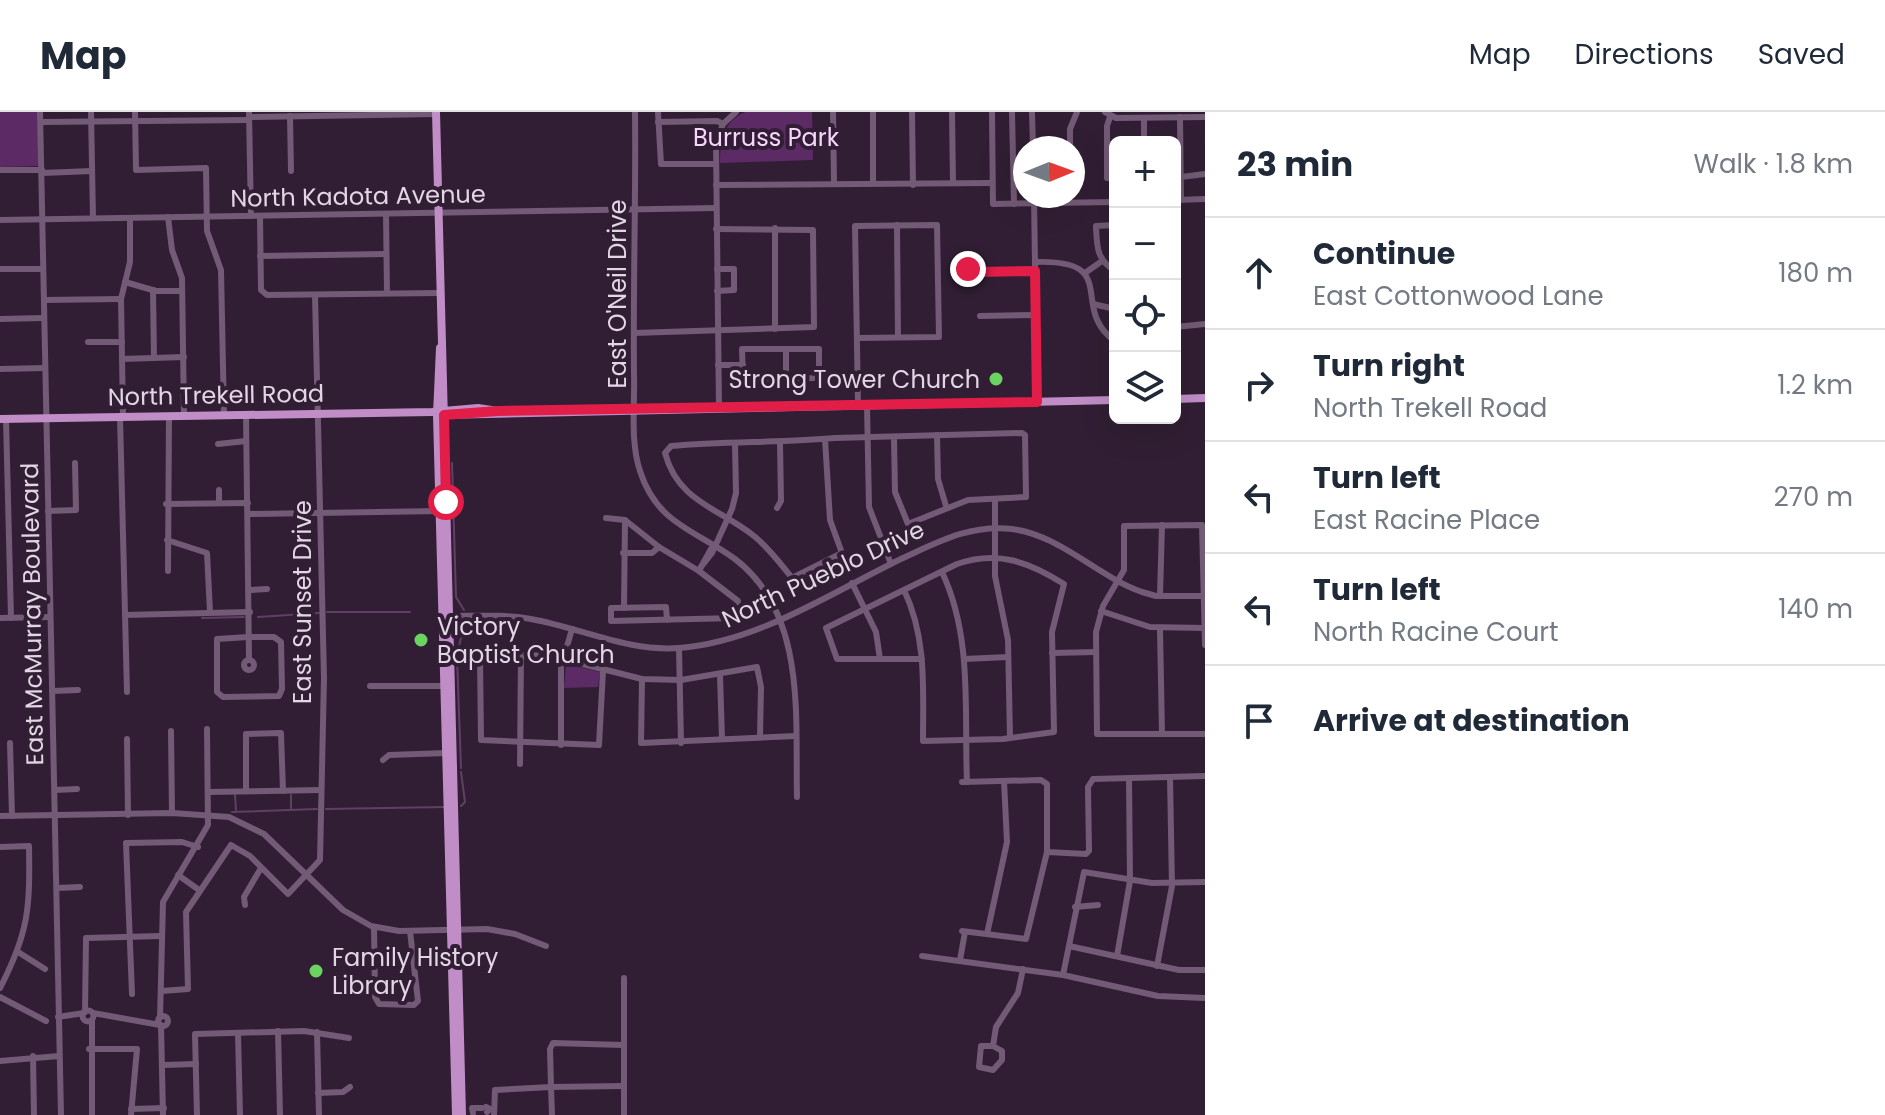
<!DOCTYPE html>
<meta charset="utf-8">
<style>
:root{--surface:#fff;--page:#f2f2f3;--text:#1f2937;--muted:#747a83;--line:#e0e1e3}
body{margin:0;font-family:Poppins,sans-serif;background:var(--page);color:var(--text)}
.controls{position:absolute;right:24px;top:24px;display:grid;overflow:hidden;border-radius:12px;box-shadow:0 8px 32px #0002}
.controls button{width:72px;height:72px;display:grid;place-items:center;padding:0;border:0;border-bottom:2px solid var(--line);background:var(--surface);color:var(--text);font:40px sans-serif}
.compass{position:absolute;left:1013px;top:24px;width:72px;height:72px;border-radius:50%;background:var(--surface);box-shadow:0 8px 32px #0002;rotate:89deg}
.stop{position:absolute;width:24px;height:24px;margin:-18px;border:6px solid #e11d48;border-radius:50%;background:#fff}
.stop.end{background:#e11d48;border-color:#fff;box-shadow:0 2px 8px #0008}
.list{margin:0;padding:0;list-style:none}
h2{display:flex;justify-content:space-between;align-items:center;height:104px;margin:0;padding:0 32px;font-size:34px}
h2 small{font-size:26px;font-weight:400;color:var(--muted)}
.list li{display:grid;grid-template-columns:52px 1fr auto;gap:24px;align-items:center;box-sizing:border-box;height:112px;padding:0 32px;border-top:2px solid var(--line)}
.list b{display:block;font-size:30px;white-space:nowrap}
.list p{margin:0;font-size:26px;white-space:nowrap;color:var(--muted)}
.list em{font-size:26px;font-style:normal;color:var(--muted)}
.icon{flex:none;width:44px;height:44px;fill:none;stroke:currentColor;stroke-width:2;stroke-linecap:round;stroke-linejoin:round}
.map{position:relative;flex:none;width:1205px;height:1003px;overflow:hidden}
header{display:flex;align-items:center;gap:48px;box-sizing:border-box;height:112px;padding:0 40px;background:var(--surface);border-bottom:2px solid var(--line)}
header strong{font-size:38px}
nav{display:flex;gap:44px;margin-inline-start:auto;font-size:28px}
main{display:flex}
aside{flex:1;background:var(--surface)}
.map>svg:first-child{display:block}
.green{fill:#5c2a64}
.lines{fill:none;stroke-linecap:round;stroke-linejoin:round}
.stream{stroke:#5f4064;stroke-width:2}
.minor{stroke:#735a76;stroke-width:6}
.major{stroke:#c08dc7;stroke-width:8}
.route{stroke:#e11d48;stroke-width:10}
.poi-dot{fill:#6bd362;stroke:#311e34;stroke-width:3}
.labels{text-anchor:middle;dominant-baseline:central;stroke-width:8;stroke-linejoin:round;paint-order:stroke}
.park-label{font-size:24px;fill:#f6d6fa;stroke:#311e34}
.street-label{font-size:24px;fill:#e2d5e4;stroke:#311e34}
.poi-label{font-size:24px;fill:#e2d5e4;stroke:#311e34;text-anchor:start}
</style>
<header>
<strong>Map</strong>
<nav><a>Map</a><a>Directions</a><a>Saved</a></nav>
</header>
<main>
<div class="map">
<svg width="1205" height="1003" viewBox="0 0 1205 1003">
<rect width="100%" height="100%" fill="#311e34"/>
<g class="green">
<path d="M0 0H38V54L0 55Z"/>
<path d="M745 0H812L813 48 720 51C720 28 723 10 745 0Z"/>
<path d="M566 552 600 560 598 575 564 576Z"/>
</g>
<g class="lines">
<g class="stream">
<path d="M452 351 456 485 464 498"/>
<path d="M327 500H410"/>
<path d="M258 505 319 501"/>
<path d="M202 506 244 505"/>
<path d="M461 656 457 545 464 510"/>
<path d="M235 683 236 698"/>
<path d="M291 683V697"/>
<path d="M461 694 465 690 461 660"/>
<path d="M326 697 445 695"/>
<path d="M232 700 317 697"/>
</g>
<g class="minor">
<path d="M40 0 61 1003"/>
<path d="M91 0 93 106"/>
<path d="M135 0 136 58 206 56 207 119 221 158 224 303"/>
<path d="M249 0 251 104"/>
<path d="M635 0C636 88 633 174 634 262 635 293 630 329 640 359 657 412 695 418 735 447 807 502 795 605 797 685"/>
<path d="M658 0 661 52H716"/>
<path d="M833 0 834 70"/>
<path d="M873 0V71"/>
<path d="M912 0 913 73"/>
<path d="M952 0 953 71"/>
<path d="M992 0 993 92 1115 90"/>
<path d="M1012 0 1014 92"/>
<path d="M1032 0 1033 36"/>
<path d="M1105 0 1116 6 1205 5"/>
<path d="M290 4 291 59"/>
<path d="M249 5 436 2"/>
<path d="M1110 5 1107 14V66H1115"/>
<path d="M1180 5 1181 88"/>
<path d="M1144 6V30"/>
<path d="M41 10 249 8"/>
<path d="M658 10 717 9 723 12"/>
<path d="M1070 36V17L1077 0"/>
<path d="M0 58H42"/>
<path d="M42 61 92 59"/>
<path d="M1181 65 1205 62"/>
<path d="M716 73 992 71"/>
<path d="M1034 84 1037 290"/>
<path d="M1175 88 1205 87"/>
<path d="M386 102 387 181"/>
<path d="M260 104 261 178 267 183 439 181"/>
<path d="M168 105 172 138 182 166 184 303"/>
<path d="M0 108 716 96"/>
<path d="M897 113 898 225"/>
<path d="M1115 113 1096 114C1097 134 1096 147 1115 159"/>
<path d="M775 116V217"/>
<path d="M260 144 386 142"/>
<path d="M1035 150C1123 147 1068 196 1115 229"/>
<path d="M0 157H43"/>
<path d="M976 160 972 156 967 160 971 165 976 160 1035 159"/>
<path d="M1085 161 1102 149"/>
<path d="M125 170 156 179H182"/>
<path d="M153 178 154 246"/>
<path d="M717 179 734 178V157H717"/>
<path d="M44 188 121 187"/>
<path d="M1093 192 1115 197"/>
<path d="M980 204 1036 203"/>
<path d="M0 207 44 206"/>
<path d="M1175 215 1205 212"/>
<path d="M634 221 814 215 813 118 716 117"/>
<path d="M857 226 939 225 937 113 855 114 858 293"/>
<path d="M88 230H122"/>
<path d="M742 237H819V266L743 267Z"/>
<path d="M786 237V266"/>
<path d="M122 247 184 245"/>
<path d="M718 253H743"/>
<path d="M0 257 45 256"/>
<path d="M867 293 869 395 891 452"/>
<path d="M719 296 716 31 723 12 736 0"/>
<path d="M246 303 249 548"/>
<path d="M123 304 121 187 130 150V106"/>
<path d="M120 305 127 580"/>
<path d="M6 307 11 506"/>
<path d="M937 323 938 367 946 394"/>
<path d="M825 327 830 408 842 441 792 466C780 451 769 436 754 424 719 396 678 390 665 341L671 334C725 329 780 331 835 326L1022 321 1025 323 1026 385 968 388 908 412 895 380 894 326"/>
<path d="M218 332 246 329"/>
<path d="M219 378V391"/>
<path d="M995 387V464L1008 528 1010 626"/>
<path d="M166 392 248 391"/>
<path d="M777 396 781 389 780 331"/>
<path d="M48 399 76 398 75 351"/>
<path d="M248 402 440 399"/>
<path d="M606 406 625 408"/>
<path d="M167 428 207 441 210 500"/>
<path d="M711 437 701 455 712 441 732 397 736 381 735 332"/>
<path d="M623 441H652L659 435"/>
<path d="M168 459 169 304"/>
<path d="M942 460C973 526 964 599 967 670"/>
<path d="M852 471 876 520 880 547"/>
<path d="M250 478 267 477"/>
<path d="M904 478C927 526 923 577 923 629L1003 627 1054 620 1052 520 1064 472C1029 450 998 438 957 452L826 516 837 547H922"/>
<path d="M1160 484 1162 413"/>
<path d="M624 496 625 408 659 435 699 459"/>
<path d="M1101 499 1150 515 1204 516"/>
<path d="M125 503 250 500"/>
<path d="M447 504C475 504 503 502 531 507 581 516 628 540 679 536 759 530 832 480 903 446 938 430 971 412 1012 417 1060 423 1097 464 1142 480L1156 484H1205"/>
<path d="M0 506 50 505"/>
<path d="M667 508 666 495 611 496V509L735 506 738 489 699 459 701 455"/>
<path d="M1160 517 1162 622"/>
<path d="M248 525H274L281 530 282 577 279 584 223 585 217 580V527Z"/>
<path d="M1205 533 1202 413 1124 414V458L1103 494 1096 520 1097 622H1205"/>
<path d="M679 536 681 631"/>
<path d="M1052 541 1096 540"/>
<path d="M964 547 1008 545"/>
<circle cx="249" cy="553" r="5"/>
<path d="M603 559 599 633 481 628 480 545 547 543 642 567 681 568 757 555 761 575 760 625"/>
<path d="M720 563 722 627"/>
<path d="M642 567 641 631 796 624"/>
<path d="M370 574H445"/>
<path d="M52 579 78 578"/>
<path d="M171 619 172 701"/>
<path d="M127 627 128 703"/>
<path d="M10 631 12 704"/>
<path d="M561 633V555L572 517"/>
<path d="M383 648 389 643 447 641"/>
<path d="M520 652 521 542"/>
<path d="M55 678 77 677"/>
<path d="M246 679V622L281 621 283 679"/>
<path d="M208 680 321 678"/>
<path d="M0 704 172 701 229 705 264 722 343 798 371 814 399 819 487 817 515 822 546 834"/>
<path d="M0 735 29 734C30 796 29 820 0 876"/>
<path d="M1047 740 1086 742 1089 739 1088 675 1093 667 1205 664"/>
<path d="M178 763 199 778"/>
<path d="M57 776 80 775"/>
<path d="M245 793 244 785 261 756"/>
<path d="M1075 795 1098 793"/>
<path d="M374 815 375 885 379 892 414 893 418 889 410 819"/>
<path d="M962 819 1026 827 1047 740V672L1041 668 962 670"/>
<path d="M987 822 1007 730 1004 669"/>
<path d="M1069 834 1179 858H1205"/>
<path d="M18 840 45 857"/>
<path d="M922 844 1063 863 1158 884 1205 886"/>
<path d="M1117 844 1130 769 1129 666"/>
<path d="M960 848 965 820"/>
<path d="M1157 854 1172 774 1170 665"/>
<path d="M1063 863 1084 760 1152 771 1205 770"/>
<path d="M624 866V1003"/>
<path d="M162 879 188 877 186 800 231 733 250 744 288 782 320 748 324 566 315 183"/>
<path d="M132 882 126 731 182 730 198 735"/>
<path d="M0 885 46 909"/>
<circle cx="88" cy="904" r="5.5"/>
<path d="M85 900 86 826 161 824"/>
<path d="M93 901 160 913"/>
<circle cx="163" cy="909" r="5"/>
<path d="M58 905 84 901"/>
<path d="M160 906 163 790 208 713 207 617"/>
<path d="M92 908V1003"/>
<path d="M161 913 163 1003"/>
<path d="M278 919 280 1003"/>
<path d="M317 920 319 1003"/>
<path d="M238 921 240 1003"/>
<path d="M623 933 553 931 550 937 551 975 623 974"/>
<path d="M993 934H981L979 955 993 958 1002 948V939L993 934 996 915 1018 881 1023 857"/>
<path d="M89 937H137L131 1003"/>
<path d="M33 944 34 1003"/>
<path d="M0 949 59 944"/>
<path d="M164 953 196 952"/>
<path d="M318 981 343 980 350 975"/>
<path d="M486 995 490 997 487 1000"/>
<path d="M131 997 164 996"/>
<path d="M473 1001 472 996H482"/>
<path d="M197 1003 195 922 304 919 349 926"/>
<path d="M494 1003 495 978 551 975 552 1003"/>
</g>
<g class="major">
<path d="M436 0 462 1003"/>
<path d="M440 236 437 303 456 1003"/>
<path d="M1175 287 1205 286"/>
<path d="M441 303 1115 288"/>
<path d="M0 307 432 300 478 296 498 299"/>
</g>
</g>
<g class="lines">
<path class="route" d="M446 390 444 303 498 299 1037 290 1035 159 976 160 973 156 968 157"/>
</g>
<g class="poi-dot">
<circle cx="996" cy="267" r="8"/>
<circle cx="421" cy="528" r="8"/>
<circle cx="316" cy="859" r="8"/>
</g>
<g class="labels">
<g class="park-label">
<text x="766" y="25">Burruss Park</text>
</g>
<g class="street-label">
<text transform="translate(358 84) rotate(-1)">North Kadota Avenue</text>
<text transform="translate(617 182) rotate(-90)">East O'Neil Drive</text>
<text transform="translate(216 283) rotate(-1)">North Trekell Road</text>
<text transform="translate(823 462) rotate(-25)">North Pueblo Drive</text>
<text transform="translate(302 490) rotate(-90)">East Sunset Drive</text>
<text transform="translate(32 502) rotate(-91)">East McMurray Boulevard</text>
</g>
<g class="poi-label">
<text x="980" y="267" text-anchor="end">Strong Tower Church</text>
<text x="437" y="514">Victory<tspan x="437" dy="28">Baptist Church</tspan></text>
<text x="332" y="845">Family History<tspan x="332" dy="28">Library</tspan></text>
</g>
</g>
</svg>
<div class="controls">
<button>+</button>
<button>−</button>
<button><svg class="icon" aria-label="locate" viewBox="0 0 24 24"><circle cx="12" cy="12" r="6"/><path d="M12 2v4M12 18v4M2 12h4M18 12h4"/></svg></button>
<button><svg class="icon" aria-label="layers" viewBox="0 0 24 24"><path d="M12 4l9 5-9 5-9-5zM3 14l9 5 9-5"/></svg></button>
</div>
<svg class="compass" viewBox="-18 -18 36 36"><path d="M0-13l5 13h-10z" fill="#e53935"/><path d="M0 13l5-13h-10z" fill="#747a83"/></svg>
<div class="stop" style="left:446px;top:390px"></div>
<div class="stop end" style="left:968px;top:157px"></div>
</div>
<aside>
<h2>23 min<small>Walk · 1.8 km</small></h2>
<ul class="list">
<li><svg class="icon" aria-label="ahead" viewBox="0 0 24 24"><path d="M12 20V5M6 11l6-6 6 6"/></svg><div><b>Continue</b><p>East Cottonwood Lane</p></div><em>180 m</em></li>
<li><svg class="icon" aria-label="right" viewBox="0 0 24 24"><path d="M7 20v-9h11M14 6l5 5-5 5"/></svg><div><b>Turn right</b><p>North Trekell Road</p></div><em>1.2 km</em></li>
<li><svg class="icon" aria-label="left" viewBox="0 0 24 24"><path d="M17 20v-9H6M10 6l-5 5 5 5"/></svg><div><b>Turn left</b><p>East Racine Place</p></div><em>270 m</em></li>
<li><svg class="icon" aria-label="left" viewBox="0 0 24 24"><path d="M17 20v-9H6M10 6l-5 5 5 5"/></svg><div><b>Turn left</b><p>North Racine Court</p></div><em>140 m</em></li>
<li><svg class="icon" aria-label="arrive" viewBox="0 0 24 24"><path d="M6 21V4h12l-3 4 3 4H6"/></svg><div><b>Arrive at destination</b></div></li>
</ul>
</aside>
</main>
